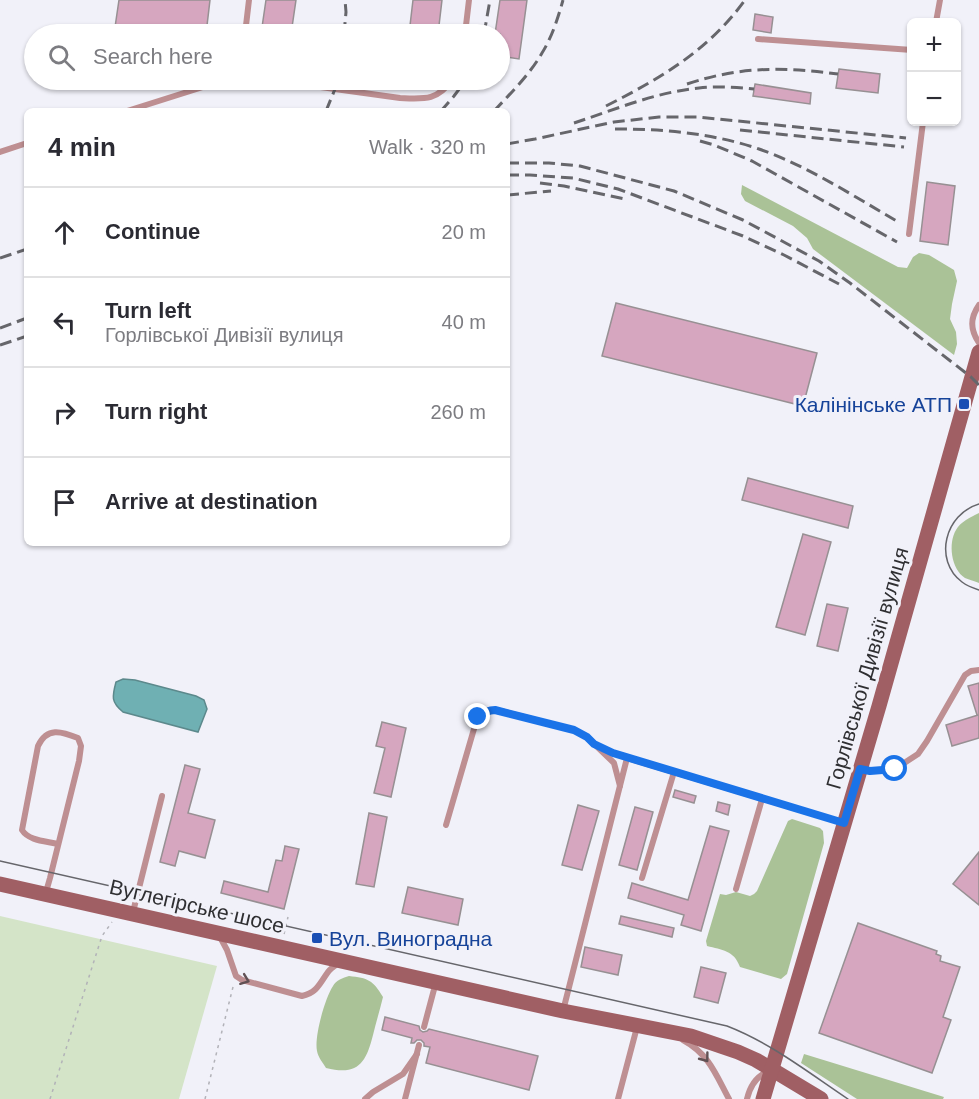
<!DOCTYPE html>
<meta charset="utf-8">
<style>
:root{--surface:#fff;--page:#f7f7f7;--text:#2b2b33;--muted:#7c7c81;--line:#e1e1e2}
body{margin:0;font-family:Arial,sans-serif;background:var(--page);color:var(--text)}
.controls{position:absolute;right:18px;top:18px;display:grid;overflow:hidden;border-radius:9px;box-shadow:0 2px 4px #0004}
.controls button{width:54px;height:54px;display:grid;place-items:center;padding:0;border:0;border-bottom:2px solid var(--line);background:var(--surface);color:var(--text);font:30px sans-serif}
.stop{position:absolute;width:18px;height:18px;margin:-14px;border:4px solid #1a73e8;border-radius:50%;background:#fff}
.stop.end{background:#1a73e8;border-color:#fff;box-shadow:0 2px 6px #0008}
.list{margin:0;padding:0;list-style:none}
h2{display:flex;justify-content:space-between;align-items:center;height:78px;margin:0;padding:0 24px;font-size:26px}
h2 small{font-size:20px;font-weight:400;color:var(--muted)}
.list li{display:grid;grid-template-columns:39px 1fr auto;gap:18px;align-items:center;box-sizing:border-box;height:90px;padding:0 24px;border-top:2px solid var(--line)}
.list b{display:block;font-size:22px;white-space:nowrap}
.list p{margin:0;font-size:20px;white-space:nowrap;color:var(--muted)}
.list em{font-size:20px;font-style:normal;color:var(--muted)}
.icon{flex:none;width:33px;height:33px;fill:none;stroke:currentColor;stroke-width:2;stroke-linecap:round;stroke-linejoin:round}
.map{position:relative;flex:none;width:979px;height:1099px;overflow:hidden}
.search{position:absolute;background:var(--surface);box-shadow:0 2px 4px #0004;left:24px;top:24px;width:486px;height:66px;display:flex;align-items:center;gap:15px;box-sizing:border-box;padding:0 21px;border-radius:33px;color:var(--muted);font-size:22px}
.panel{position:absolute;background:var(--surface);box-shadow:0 2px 4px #0004;left:24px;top:108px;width:486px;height:438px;border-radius:9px}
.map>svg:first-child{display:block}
.green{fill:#d4e4c8}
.forest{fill:#aac297}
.water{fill:#6fb0b3;stroke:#5c898c;stroke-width:1.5}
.building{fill:#d6a6bf;stroke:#979093;stroke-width:1.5}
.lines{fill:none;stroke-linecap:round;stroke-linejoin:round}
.path{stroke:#b2b2b8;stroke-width:1.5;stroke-dasharray:3 4.5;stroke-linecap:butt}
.lane{stroke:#be8f92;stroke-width:6}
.secondary{stroke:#a05f64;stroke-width:15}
.tram{stroke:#66666b;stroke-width:1.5}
.rail{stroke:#66666b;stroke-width:3;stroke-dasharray:12 6;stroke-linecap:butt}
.oneway{stroke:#615154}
.route{stroke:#1a73e8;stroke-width:8}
.transit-dot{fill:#1a4fb4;stroke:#f1f1f9;stroke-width:2}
.labels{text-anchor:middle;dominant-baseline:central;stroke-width:6;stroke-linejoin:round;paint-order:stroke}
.transit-label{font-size:21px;fill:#164399;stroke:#f1f1f9;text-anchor:end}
.street-label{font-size:21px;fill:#2f2f32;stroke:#f1f1f9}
</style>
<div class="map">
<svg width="979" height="1099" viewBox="0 0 979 1099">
<rect width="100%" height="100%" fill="#f1f1f9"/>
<path class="green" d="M0 916 217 966 179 1099H0Z"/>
<g class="forest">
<path d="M742 185 898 267 907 268 913 257 919 253 929 255 954 270 957 281 952 304 950 319 956 332 957 344 954 355 813 249 807 238 793 226 745 201 741 194Z"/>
<path d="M979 513V583C975 581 969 580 965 578 951 569 948 543 956 530 960 522 971 517 979 513Z"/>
<path d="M792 819 820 828 823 831 824 843 787 974 781 979 740 967C734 950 722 950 707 946L706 941 720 894 726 895 736 892 750 896 754 894 757 891 788 821Z"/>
<path d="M349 976C368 978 373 980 383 997 380 1010 376 1022 373 1035 366 1063 358 1076 326 1068 323 1063 318 1057 317 1051 314 1037 325 998 333 986 336 980 343 978 349 976Z"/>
<path d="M804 1054 944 1097 943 1099H857L801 1063Z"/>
</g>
<path class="water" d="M123 679 135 680 196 696 204 700 207 709 198 732 123 712C111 702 112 697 116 682Z"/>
<g class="building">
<path d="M119 0H210L206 34H114Z"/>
<path d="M266 0H296L291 34H261Z"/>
<path d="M413 0H442L438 34H409Z"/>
<path d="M500 0H527L519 59 500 56V34H495Z"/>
<path d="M755 14 773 17 771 33 753 30Z"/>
<path d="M839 69 880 74 878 93 836 88Z"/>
<path d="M755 84 811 93 810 104 753 96Z"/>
<path d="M927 182 955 186 948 245 920 241Z"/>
<path d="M616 303 817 353 803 406 602 356Z"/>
<path d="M748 478 853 506 848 528 742 500Z"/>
<path d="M803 534 831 542 805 635 776 627Z"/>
<path d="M827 604 848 608 838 651 817 646Z"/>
<path d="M979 683V738L952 746 946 725 978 715H977L968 686Z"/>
<path d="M382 722 406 728 391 797 374 793 385 748 376 746Z"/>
<path d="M185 765 200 769 188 813 215 820 205 858 179 851 175 866 160 862Z"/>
<path d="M675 790 696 796 694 803 673 797Z"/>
<path d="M718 802 730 805 728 815 716 811Z"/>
<path d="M578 805 599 811 582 870 562 865Z"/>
<path d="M635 807 653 812 637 870 619 865Z"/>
<path d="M369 813 387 817 374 887 356 884Z"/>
<path d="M710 826 729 831 701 931 681 925 684 915 628 898 632 883 688 900Z"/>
<path d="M285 846 299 849 284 909 221 893 224 881 268 892 276 860 282 861Z"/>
<path d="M979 852V905L953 884Z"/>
<path d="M408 887 463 899 458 925 402 913Z"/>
<path d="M621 916 674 928 672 937 619 924Z"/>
<path d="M858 923 937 951 936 954 941 956 940 961 960 967 943 1017 951 1020 932 1073 819 1033Z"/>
<path d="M585 947 622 955 618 975 581 967Z"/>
<path d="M701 967 726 973 718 1003 694 997Z"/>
<path d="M385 1017 419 1026 420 1030 423 1032 427 1031 429 1029 538 1056 529 1090 426 1063 430 1047 424 1046V1043L421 1040H417L414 1043H411L412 1038 382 1030Z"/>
</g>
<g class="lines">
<g class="path">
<path d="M284 934 288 917"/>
<path d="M50 1099 102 936 112 922"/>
<path d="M205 1099 234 983"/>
</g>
<g class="lane">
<path d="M936 22 940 0"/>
<path d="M245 34 249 0"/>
<path d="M465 34 469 0"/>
<path d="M758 39 912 50"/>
<path d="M270 80 400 98C424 99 437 101 452 80"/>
<path d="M127 111 225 80"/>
<path d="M0 152 27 143"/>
<path d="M909 234 923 122"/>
<path d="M979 305C970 318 970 329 979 343"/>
<path d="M601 748 627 758 844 823"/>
<path d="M862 770 870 771 895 769 918 754 927 741 965 675 971 671 979 670"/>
<path d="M446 825 476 722C482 711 490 709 501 711L574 730 587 737 614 763 620 786"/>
<path d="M642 878 674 772"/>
<path d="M736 889 762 799"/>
<path d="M46 892 50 878 79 761 81 746 78 738C61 731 47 727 38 746L22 830C29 841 46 841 58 844"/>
<path d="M133 912 162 796"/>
<path d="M219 935 227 950 236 976 242 980 302 996C317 993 320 983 328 972 331 968 336 965 340 962"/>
<path d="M563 1011 627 758"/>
<path d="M424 1027 436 982"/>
<path d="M683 1040C709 1054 716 1075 729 1099"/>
<path d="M365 1099 373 1092 403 1074 417 1054"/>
<path d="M405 1099 419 1045"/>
<path d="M618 1099 637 1027"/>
<path d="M747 1099C750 1086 756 1076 769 1071"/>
</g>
<g class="secondary">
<path d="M0 884 563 1011 691 1036 738 1052 756 1060 821 1099"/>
<path d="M763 1099 879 706 979 352"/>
</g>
<g class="tram">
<path d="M979 504C945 514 933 560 962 582 967 586 973 588 979 590"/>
<path d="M0 861 727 1026C771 1043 809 1073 848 1099"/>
</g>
<g class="rail">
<path d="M344 34 346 12 345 0"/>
<path d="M484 34 490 0"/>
<path d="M687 84C742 66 782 67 838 74"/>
<path d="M606 106C661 78 708 51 745 0"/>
<path d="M326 111 335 89 337 80"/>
<path d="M441 111 454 96 466 80"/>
<path d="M494 111C511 93 530 74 542 53 552 37 558 18 563 0"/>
<path d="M574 123C614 110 656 92 699 88 717 86 736 87 754 89"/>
<path d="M615 129C663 129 712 133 759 149 808 166 855 197 900 223"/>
<path d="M740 130 904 147"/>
<path d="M700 141 714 145 752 161 897 242"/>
<path d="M507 144 535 139 614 122 659 117H698L906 138"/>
<path d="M507 163H549L580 166 674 191 743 220 819 261 850 283 971 377 979 385"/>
<path d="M507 175H530L573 178 618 189 743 236 784 255 839 284"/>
<path d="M540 183 564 186 625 199"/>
<path d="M507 195 551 191"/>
<path d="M0 258 27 249"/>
<path d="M0 328 27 318"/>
<path d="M0 345 27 336"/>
</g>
</g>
<defs><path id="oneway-chevron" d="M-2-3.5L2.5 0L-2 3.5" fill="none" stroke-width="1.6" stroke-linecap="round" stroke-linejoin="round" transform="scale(1.5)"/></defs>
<g class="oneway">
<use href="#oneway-chevron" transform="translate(245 980) rotate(21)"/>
<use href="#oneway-chevron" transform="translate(705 1058) rotate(53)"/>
</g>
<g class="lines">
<path class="route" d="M478 717C484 712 488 710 495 710L574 730 587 737 594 744 613 753 844 823 860 769 870 771 895 769"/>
</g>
<g class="transit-dot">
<rect x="958" y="398" width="12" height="12" rx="3"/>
<rect x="311" y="932" width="12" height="12" rx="3"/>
</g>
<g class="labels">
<g class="transit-label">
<text x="952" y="404">Калінінське АТП</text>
<text x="329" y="938" text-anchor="start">Вул. Виноградна</text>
</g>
<g class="street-label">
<text transform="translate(867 668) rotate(-74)">Горлівської Дивізії вулиця</text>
<text transform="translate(197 906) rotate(13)">Вуглегірське шосе</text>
</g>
</g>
</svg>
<div class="controls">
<button>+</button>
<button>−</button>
</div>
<div class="stop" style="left:895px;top:769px"></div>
<div class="stop end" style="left:478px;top:717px"></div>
<div class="search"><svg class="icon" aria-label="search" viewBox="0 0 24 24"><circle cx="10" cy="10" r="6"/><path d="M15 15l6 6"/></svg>Search here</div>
<section class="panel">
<h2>4 min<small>Walk · 320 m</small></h2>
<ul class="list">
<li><svg class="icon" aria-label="ahead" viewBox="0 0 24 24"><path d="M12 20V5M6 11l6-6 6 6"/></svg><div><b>Continue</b></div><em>20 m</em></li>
<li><svg class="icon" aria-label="left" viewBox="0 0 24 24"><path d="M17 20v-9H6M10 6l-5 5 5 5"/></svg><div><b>Turn left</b><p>Горлівської Дивізії вулиця</p></div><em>40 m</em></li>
<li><svg class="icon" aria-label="right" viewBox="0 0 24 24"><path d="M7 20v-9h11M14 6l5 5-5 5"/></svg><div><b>Turn right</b></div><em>260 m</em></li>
<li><svg class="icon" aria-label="arrive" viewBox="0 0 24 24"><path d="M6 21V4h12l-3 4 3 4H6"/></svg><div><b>Arrive at destination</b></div></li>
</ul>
</section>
</div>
